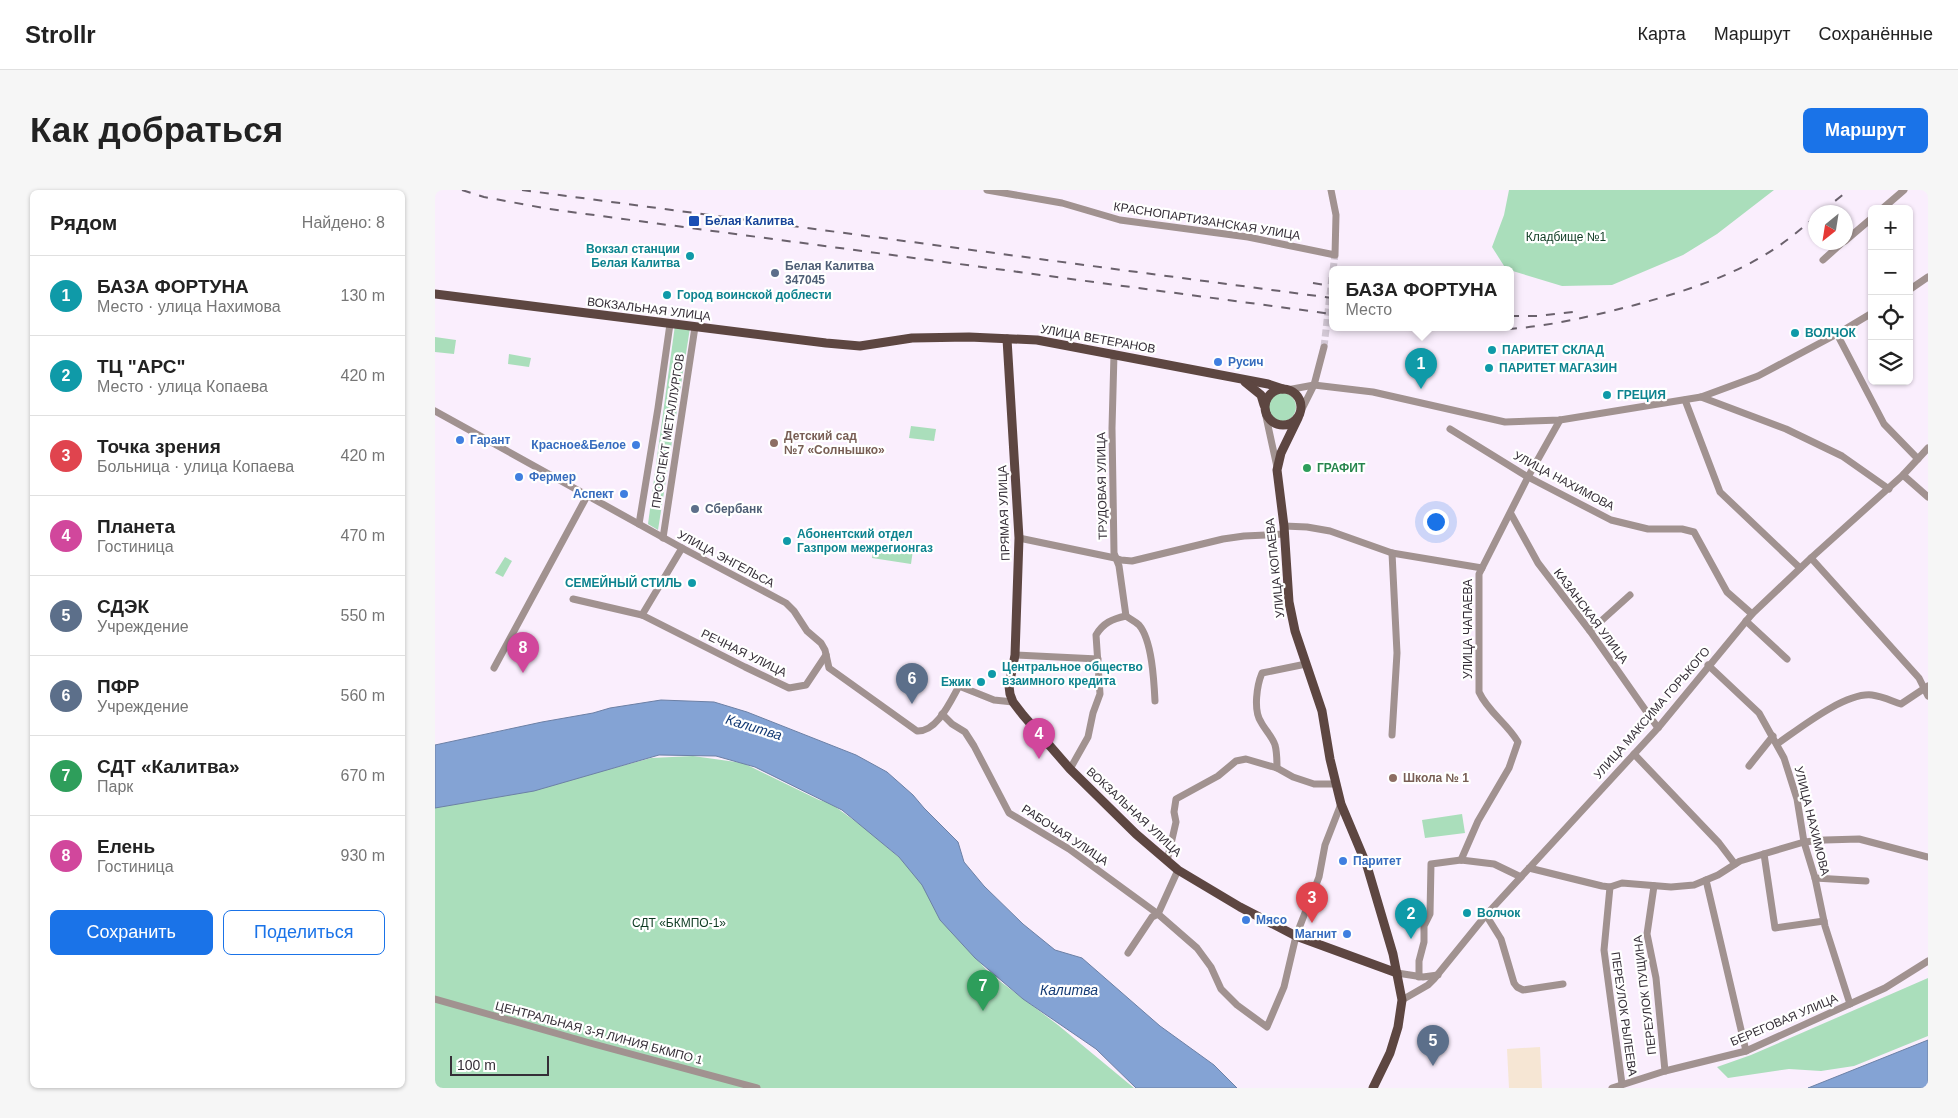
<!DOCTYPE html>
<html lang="ru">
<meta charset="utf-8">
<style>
:root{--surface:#fff;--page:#f6f6f6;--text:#222;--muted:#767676;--line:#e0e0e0;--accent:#1a73e8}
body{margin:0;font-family:Helvetica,sans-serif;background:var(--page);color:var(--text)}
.controls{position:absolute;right:15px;top:15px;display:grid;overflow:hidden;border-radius:8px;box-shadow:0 1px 4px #0004}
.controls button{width:45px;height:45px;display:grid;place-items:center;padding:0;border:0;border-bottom:1px solid var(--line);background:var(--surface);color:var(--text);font:25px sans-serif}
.compass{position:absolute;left:1373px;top:15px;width:45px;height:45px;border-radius:50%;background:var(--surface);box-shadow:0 1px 4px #0004;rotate:210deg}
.scale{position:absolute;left:15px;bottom:12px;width:99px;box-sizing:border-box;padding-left:5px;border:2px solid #352e37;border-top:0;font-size:14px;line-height:18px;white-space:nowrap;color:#352e37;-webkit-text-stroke:4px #fff;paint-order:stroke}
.you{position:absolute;left:1000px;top:331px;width:18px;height:18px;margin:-12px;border:4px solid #fff;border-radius:50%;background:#1a73e8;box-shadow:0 0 0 8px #1a73e833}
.badge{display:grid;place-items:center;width:32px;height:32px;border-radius:50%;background:var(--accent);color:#fff;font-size:16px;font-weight:700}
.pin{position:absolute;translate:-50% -41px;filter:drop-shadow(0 1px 2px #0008)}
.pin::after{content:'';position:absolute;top:26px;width:18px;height:15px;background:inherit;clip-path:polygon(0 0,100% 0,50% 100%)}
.popup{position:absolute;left:894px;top:76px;width:185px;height:65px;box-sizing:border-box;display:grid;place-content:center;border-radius:8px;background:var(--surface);filter:drop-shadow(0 1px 4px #0005);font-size:16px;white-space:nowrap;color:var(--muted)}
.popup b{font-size:19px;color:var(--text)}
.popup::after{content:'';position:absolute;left:50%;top:100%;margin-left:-10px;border:10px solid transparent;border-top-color:var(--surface)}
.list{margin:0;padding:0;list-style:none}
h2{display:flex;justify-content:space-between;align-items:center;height:65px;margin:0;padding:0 20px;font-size:21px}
h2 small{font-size:16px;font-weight:400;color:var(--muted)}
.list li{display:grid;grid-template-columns:32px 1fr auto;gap:15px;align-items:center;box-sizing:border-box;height:80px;padding:0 20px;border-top:1px solid var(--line)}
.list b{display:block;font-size:19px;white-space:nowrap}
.list p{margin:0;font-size:16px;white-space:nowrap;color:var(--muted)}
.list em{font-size:16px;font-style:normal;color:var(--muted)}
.actions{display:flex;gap:10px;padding:15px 20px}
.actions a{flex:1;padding:11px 0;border:1px solid var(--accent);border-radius:8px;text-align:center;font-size:18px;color:var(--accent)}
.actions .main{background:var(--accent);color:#fff}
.icon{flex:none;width:28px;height:28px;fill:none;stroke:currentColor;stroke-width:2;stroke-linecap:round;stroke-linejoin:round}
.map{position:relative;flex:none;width:1493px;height:898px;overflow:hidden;border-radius:8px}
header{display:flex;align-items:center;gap:30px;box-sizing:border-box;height:70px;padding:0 25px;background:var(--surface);border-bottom:1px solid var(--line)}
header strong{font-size:24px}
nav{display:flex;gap:28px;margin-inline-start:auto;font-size:18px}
.intro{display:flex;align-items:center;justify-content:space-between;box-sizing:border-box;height:120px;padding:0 30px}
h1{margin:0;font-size:35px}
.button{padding:12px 22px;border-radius:8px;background:var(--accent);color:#fff;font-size:18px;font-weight:700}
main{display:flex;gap:30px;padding:0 30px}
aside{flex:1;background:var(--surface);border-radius:8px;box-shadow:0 1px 4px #0004}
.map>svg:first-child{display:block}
.commercial{fill:#f6e6d4}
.green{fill:#aadebb}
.water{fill:#84a3d4;stroke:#6c80a5}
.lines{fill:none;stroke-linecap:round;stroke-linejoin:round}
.minor-tunnel{stroke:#d3c8d5;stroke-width:7;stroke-dasharray:7 3.5;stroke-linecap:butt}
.minor{stroke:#a19290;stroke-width:7}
.major{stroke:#5d4641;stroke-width:9}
.rail{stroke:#6a616c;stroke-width:2;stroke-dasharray:9 9;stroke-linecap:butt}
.transit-dot{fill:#1a4fb4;stroke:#fff;stroke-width:2}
.culture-dot{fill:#0f9aa8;stroke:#fff;stroke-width:2}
.service-dot{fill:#5c6f8a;stroke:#fff;stroke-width:2}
.shop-dot{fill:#3f7fe0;stroke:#fff;stroke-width:2}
.education-dot{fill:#8d6e63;stroke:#fff;stroke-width:2}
.leisure-dot{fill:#2e9e5b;stroke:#fff;stroke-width:2}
.labels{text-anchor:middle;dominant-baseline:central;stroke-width:4.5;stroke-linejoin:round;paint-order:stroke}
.transit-label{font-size:12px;font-weight:bold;fill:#164399;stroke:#fff;text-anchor:start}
.street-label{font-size:12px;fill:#352e37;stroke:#fff}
.park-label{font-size:12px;fill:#0d3a21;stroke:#fff}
.culture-label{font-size:12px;font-weight:bold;fill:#0d838f;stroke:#fff;text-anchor:start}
.service-label{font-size:12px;font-weight:bold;fill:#4e5e75;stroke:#fff;text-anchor:start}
.shop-label{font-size:12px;font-weight:bold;fill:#366cbe;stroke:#fff;text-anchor:start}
.education-label{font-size:12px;font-weight:bold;fill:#785e54;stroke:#fff;text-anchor:start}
.leisure-label{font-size:12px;font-weight:bold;fill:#27864d;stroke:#fff;text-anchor:start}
.water-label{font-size:14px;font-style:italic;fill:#153c76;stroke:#fff}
</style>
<header>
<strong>Strollr</strong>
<nav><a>Карта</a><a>Маршрут</a><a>Сохранённые</a></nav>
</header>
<div class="intro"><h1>Как добраться</h1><a class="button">Маршрут</a></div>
<main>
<aside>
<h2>Рядом<small>Найдено: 8</small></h2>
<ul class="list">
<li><span class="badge" style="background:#0f9aa8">1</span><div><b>БАЗА ФОРТУНА</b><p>Место · улица Нахимова</p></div><em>130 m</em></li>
<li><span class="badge" style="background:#0f9aa8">2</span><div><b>ТЦ &quot;АРС&quot;</b><p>Место · улица Копаева</p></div><em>420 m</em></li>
<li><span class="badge" style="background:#e0444e">3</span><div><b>Точка зрения</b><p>Больница · улица Копаева</p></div><em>420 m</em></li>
<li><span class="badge" style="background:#d1479c">4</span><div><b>Планета</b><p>Гостиница</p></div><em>470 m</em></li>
<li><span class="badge" style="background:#5c6f8a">5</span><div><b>СДЭК</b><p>Учреждение</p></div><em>550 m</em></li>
<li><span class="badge" style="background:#5c6f8a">6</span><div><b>ПФР</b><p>Учреждение</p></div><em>560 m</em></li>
<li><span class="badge" style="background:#2e9e5b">7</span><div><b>СДТ «Калитва»</b><p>Парк</p></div><em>670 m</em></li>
<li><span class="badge" style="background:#d1479c">8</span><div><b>Елень</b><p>Гостиница</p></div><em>930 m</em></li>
</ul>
<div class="actions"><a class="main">Сохранить</a><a>Поделиться</a></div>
</aside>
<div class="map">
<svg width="1493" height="898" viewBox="0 0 1493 898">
<rect width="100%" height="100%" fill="#faeefd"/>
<path class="commercial" d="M1105 857 1107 898H1074L1072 859Z"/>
<g class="green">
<path d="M1074 0H1339L1282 44 1248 65 1177 95 1127 96 1071 79 1057 57 1069 25Z"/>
<path d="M240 135 255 138 223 340 213 334Z"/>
<path d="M0 147 21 150 19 164 0 162Z"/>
<path d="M74 164 96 168 94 177 73 174Z"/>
<circle cx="847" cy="217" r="14"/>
<path d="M476 236 501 239 499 251 474 248Z"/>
<path d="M439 354 478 360 476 374 437 368Z"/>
<path d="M70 367 77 371 68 387 60 383Z"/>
<path d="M258 566 308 573 384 610 395 613 431 639 474 676 501 711 529 754 554 783 623 835 699 898H0V615L179 578 216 568Z"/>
<path d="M1027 624 1030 643 990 648 987 630Z"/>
<path d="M1493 788V846L1419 876 1386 881 1354 879 1293 888 1282 877 1316 865Z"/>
</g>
<g class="water">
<path d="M226 510 279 512 312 522 421 565 452 582 478 605 489 618 523 652 529 672 549 696 588 734 620 760 647 768 725 836 779 875 802 898H701L661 859 588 809 540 768 505 730 487 695 464 667 407 620 320 577 281 566 224 565 99 601 0 618V555L107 532 158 523 175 518Z"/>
<path d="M1493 850V898H1373Z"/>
</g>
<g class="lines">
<g class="minor-tunnel">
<path d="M898 80 900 65"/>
<path d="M889 157 897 87"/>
</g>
<g class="minor">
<path d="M552 0 627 13 685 30 813 47 900 65 901 25 896 0"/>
<path d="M1447 19 1469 0"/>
<path d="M1410 51 1437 28"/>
<path d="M1388 70 1408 52"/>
<path d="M1474 100 1493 87"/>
<path d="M1402 144 1449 234 1483 269"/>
<path d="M679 164 677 238 679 363 684 376 691 426"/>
<path d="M852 200 879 195 938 202 1070 232 1125 230 1266 207 1323 186 1402 144 1437 123"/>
<path d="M1266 207 1351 239 1407 266 1454 299"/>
<path d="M1250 210 1285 302 1365 378"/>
<path d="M0 221 247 358 351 413 359 421 372 441 386 453 390 460 394 478 482 541C502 542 515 512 524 496L559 510 578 512"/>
<path d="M830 222 842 277"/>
<path d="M865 223 879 195 889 157"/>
<path d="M1015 239 1093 287 1176 330 1213 339H1247L1259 342 1292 402 1317 424"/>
<path d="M1468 285 1493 307"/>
<path d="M1076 324 1103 373 1155 441 1223 538"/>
<path d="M204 334 223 218 235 134"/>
<path d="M849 336 872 337 895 341 957 363 1047 378"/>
<path d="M228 348 260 137"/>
<path d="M584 348 680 368 686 370 697 371 788 349 809 346 850 344"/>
<path d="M957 363 962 463 957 545"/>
<path d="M1376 368 1484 488 1493 506"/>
<path d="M138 409 207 425 310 477 354 498 371 495 391 465"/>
<path d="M207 425 247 358"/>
<path d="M691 426C695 429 700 431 704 435 717 450 719 491 720 511"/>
<path d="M1311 431 1352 469"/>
<path d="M1155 441 1195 405"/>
<path d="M580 465 663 469"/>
<path d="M1273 475 1324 523 1349 568 1362 609 1369 652 1380 688 1390 736 1415 814"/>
<path d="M59 478 152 306"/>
<path d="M507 524 517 534 530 542 539 556 574 623 634 659 723 724 762 758 776 777 786 799 802 815 832 837 849 797 861 746 884 687 890 655 906 614"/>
<path d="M1342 554C1364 539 1410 502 1437 505 1446 506 1457 511 1466 514L1493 496"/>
<path d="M1199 564 1284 653 1300 674"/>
<path d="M1314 576 1338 546"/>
<path d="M842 578C842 571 842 562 840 555 837 546 830 540 826 532 818 520 822 495 827 483L871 474"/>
<path d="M635 579 653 547 658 523 665 504 661 445C668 433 677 429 691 426"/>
<path d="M1329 664 1340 738 1389 731"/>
<path d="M1026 670 1043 631 1074 578 1083 552C1072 533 1053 522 1044 502V384L1093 287 1125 230"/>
<path d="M732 671 741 632 739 622 741 609 783 586 801 571 811 569 842 578 858 587 879 594H901"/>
<path d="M1094 678 1167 696 1175 697 1187 693 1236 697 1259 695 1283 685 1305 671 1369 652 1390 650 1424 649 1493 667"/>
<path d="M1380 688 1431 691"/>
<path d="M1271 690 1311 861"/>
<path d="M1219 696 1212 744 1221 788 1230 881"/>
<path d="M1175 697 1169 760 1187 894"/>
<path d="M1051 725 1066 749 1079 793 1082 797 1088 800 1128 794"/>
<path d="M693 763 717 727 723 724 743 680"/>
<path d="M962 783 988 787 1003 785"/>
<path d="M984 787V771L989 752V736L995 724 996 674 1026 670 1059 674 1086 687"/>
<path d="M0 809 155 853 322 898"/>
<path d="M967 810 993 795 999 789 1051 725 1223 538 1317 424 1376 368 1468 285 1493 258"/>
<path d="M1177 898 1230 881 1311 861 1450 798 1493 771"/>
</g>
<g class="major">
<path d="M0 104 391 153 425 156 477 148 534 147 602 150 833 194 848 199"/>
<path d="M572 149 584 348 580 465 574 496 575 504 578 512 588 525 635 579 701 644 743 680 805 717 861 746 962 783"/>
<path d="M810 192 826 205 829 215"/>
<circle cx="848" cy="217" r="18"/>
<path d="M863 228 846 263 842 280 849 336 854 412 860 441 887 521 895 569 906 614 932 676 958 764 967 810 963 837 955 863 938 898"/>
</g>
<g class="rail">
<path d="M27 0 49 7 114 19 897 124"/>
<path d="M87 0 897 108"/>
<path d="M1386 22 1414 0"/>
<path d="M878 93 897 96"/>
<path d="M1075 126H1102L1146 121"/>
<path d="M1019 138C1080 145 1142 130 1200 115 1244 103 1289 89 1328 66 1347 55 1364 41 1380 27"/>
</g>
</g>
<rect class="transit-dot" x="253" y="25" width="12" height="12" rx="2.5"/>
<g class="culture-dot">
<circle cx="255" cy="66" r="5"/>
<circle cx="232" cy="105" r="5"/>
<circle cx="1360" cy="143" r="5"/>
<circle cx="1057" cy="160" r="5"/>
<circle cx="1054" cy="178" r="5"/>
<circle cx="1172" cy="205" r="5"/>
<circle cx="352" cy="351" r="5"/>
<circle cx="257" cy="393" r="5"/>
<circle cx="557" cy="484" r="5"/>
<circle cx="546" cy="492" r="5"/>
<circle cx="1032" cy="723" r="5"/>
</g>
<g class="service-dot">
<circle cx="340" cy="83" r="5"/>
<circle cx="260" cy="319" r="5"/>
</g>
<g class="shop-dot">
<circle cx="783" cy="172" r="5"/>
<circle cx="25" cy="250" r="5"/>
<circle cx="201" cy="255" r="5"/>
<circle cx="84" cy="287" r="5"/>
<circle cx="189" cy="304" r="5"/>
<circle cx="908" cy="671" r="5"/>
<circle cx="811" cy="730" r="5"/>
<circle cx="912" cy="744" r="5"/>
</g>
<g class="education-dot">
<circle cx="339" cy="253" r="5"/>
<circle cx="958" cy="588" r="5"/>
</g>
<circle class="leisure-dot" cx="872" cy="278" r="5"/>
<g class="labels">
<g class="transit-label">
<text x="270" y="31">Белая Калитва</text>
</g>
<g class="street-label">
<text transform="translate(772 31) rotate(9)">КРАСНОПАРТИЗАНСКАЯ УЛИЦА</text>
<text transform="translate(214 119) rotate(7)">ВОКЗАЛЬНАЯ УЛИЦА</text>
<text transform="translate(663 149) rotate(10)">УЛИЦА ВЕТЕРАНОВ</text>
<text transform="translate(233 241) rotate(-81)">ПРОСПЕКТ МЕТАЛЛУРГОВ</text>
<text transform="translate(1129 291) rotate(28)">УЛИЦА НАХИМОВА</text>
<text transform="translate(667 296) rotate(-91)">ТРУДОВАЯ УЛИЦА</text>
<text transform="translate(569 323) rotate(-92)">ПРЯМАЯ УЛИЦА</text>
<text transform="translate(291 369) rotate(28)">УЛИЦА ЭНГЕЛЬСА</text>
<text transform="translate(840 378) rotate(-96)">УЛИЦА КОПАЕВА</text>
<text transform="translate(1156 426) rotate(53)">КАЗАНСКАЯ УЛИЦА</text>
<text transform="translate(1033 439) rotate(-90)">УЛИЦА ЧАПАЕВА</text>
<text transform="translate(309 463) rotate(26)">РЕЧНАЯ УЛИЦА</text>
<text transform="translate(1217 523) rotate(-49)">УЛИЦА МАКСИМА ГОРЬКОГО</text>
<text transform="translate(699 622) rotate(43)">ВОКЗАЛЬНАЯ УЛИЦА</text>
<text transform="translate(1377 631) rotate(76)">УЛИЦА НАХИМОВА</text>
<text transform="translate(630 645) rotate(33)">РАБОЧАЯ УЛИЦА</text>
<text transform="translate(1210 805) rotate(-97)">ПЕРЕУЛОК ПУЩИНА</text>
<text transform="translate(1189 824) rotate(82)">ПЕРЕУЛОК РЫЛЕЕВА</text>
<text transform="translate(1349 830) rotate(-23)">БЕРЕГОВАЯ УЛИЦА</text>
<text transform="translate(164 843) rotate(15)">ЦЕНТРАЛЬНАЯ 3-Я ЛИНИЯ БКМПО 1</text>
</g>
<g class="park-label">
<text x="1131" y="47">Кладбище №1</text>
<text x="244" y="733">СДТ «БКМПО-1»</text>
</g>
<g class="culture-label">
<text x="245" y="59" text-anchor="end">Вокзал станции<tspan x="245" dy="14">Белая Калитва</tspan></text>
<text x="242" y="105">Город воинской доблести</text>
<text x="1370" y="143">ВОЛЧОК</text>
<text x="1067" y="160">ПАРИТЕТ СКЛАД</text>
<text x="1064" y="178">ПАРИТЕТ МАГАЗИН</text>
<text x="1182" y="205">ГРЕЦИЯ</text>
<text x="362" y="344">Абонентский отдел<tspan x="362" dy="14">Газпром межрегионгаз</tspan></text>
<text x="247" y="393" text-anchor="end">СЕМЕЙНЫЙ СТИЛЬ</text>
<text x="567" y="477">Центральное общество<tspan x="567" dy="14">взаимного кредита</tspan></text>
<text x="536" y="492" text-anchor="end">Ежик</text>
<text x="1042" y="723">Волчок</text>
</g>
<g class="service-label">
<text x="350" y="76">Белая Калитва<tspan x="350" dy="14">347045</tspan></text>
<text x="270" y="319">Сбербанк</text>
</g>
<g class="shop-label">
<text x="793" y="172">Русич</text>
<text x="35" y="250">Гарант</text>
<text x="191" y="255" text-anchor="end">Красное&amp;Белое</text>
<text x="94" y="287">Фермер</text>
<text x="179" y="304" text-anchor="end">Аспект</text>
<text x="918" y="671">Паритет</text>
<text x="821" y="730">Мясо</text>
<text x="902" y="744" text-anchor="end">Магнит</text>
</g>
<g class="education-label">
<text x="349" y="246">Детский сад<tspan x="349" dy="14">№7 «Солнышко»</tspan></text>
<text x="968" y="588">Школа № 1</text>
</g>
<g class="leisure-label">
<text x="882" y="278">ГРАФИТ</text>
</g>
<g class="water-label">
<text transform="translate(319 537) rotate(17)">Калитва</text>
<text x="634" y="800">Калитва</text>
</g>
</g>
</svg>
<div class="controls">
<button>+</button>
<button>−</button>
<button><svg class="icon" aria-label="locate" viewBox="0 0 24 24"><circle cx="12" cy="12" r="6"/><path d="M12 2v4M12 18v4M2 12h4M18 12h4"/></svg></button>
<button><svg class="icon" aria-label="layers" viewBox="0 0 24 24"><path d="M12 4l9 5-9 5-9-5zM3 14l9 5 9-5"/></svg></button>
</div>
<svg class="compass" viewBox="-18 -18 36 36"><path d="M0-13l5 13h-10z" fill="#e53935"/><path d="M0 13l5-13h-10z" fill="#767676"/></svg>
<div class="scale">100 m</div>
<div class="you"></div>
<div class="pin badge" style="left:986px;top:199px;background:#0f9aa8">1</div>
<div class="popup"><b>БАЗА ФОРТУНА</b>Место</div>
<div class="pin badge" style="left:976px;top:749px;background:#0f9aa8">2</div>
<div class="pin badge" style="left:877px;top:733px;background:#e0444e">3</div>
<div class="pin badge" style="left:604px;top:569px;background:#d1479c">4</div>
<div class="pin badge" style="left:998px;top:876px;background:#5c6f8a">5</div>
<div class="pin badge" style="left:477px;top:514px;background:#5c6f8a">6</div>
<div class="pin badge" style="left:548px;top:821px;background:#2e9e5b">7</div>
<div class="pin badge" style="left:88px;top:483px;background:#d1479c">8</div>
</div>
</main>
